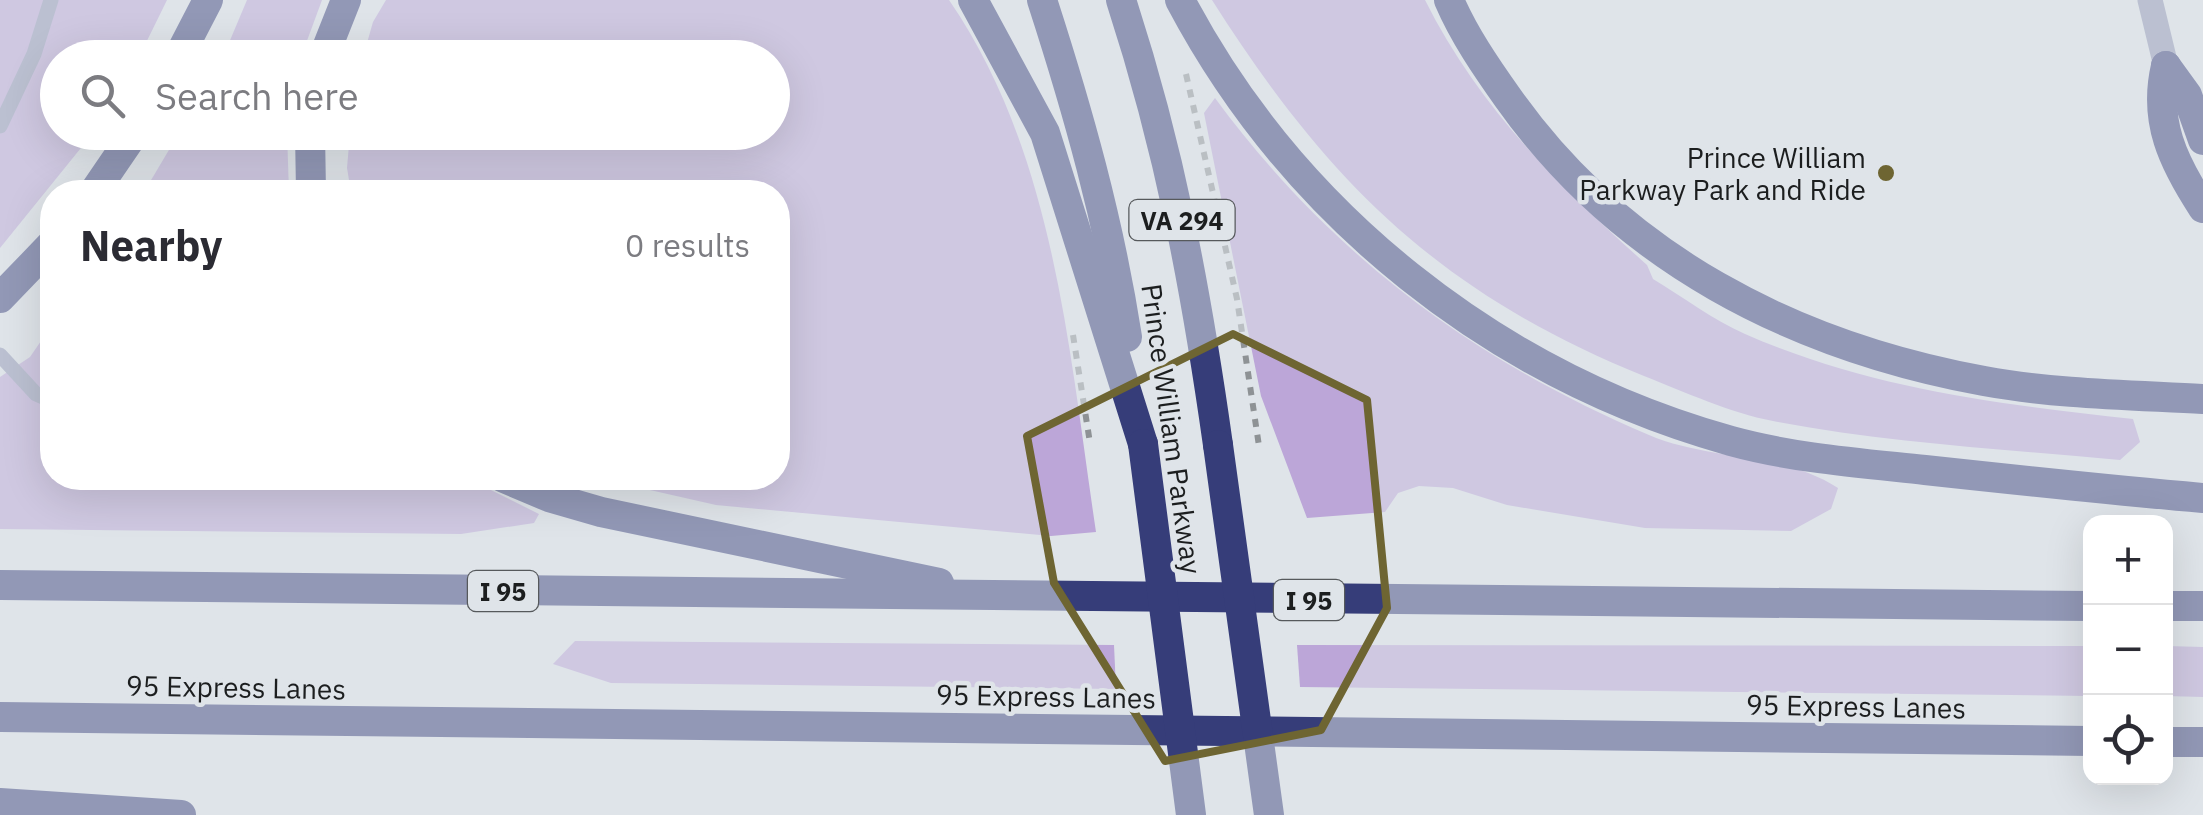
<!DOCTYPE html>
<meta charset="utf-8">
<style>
:root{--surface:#fff;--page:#f7f7f7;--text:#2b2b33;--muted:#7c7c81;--line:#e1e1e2}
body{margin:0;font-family:"IBM Plex Sans",sans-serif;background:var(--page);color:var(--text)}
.controls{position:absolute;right:30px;bottom:30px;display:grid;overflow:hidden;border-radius:20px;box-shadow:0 10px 40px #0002}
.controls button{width:90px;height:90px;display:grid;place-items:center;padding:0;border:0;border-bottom:2px solid var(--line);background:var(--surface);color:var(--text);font:50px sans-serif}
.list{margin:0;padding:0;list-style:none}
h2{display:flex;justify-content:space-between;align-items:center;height:130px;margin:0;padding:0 40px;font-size:42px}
h2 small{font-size:32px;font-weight:400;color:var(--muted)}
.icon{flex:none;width:55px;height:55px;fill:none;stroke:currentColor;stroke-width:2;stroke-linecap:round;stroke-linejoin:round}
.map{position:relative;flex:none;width:2203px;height:815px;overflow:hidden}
.search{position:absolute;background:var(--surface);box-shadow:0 10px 40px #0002;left:40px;top:40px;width:750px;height:110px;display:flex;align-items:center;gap:25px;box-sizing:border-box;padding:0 35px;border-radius:55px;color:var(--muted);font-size:38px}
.panel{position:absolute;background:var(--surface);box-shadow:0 10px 40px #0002;left:40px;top:180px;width:750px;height:310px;border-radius:40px}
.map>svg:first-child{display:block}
.green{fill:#bca6d8}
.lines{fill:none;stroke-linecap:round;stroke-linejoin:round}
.path{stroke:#8e9295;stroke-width:6;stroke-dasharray:8 8;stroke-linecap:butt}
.lane{stroke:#9096b4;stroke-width:15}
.street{stroke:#9096b4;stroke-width:25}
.highway{stroke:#363d79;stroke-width:30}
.highway-bridge{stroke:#363d79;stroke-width:30}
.marked{fill:none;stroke:#6e6532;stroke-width:8;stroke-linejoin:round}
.poi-dot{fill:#6e6532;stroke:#dfe4e9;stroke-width:4}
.labels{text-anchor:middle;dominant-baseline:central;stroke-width:9;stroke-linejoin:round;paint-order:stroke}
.shield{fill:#dfe4e9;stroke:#56595c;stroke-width:2.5}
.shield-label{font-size:25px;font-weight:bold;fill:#1c1e1f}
.poi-label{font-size:28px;fill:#1c1e1f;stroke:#dfe4e9;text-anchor:end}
.street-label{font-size:28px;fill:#1c1e1f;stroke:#dfe4e9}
</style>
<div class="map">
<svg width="2203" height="815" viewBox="0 0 2203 815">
<rect width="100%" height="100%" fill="#dfe4e9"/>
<g class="green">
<path d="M0 0H167L139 57 58 58V132L93 133 0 248Z"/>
<path d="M247 0H322L301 57H223Z"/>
<path d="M386 0H949C1055 154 1069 352 1096 532L1051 536 716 505 597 478H778V192H351L347 168 350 133 772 132V58L363 57 373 22Z"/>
<path d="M1212 0H1425C1479 108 1559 186 1647 265L1653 279C1683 297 1713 320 1745 334 1871 389 1998 404 2133 419L2140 442 2120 460C2005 449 1887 443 1773 421 1730 413 1685 392 1644 376 1441 294 1328 183 1212 0Z"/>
<path d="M1215 98C1329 253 1472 360 1649 435 1710 461 1782 452 1838 488L1831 509 1791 531 1645 528 1507 505 1453 488 1419 486 1398 493 1385 512 1307 518 1261 396 1204 113Z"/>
<path d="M179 133H287L289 192H144Z"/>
<path d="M52 325V478H467L539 514 534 523 461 534 0 529V377L30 357Z"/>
<path d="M575 641 1114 645 1116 689 611 683 553 664Z"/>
<path d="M1297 645 2090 646V696L1300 687Z"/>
<path d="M2166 646 2203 647V697L2166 696Z"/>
</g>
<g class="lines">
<g class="path">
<path d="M1186 74 1237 299 1259 446"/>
<path d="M1073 335 1090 443"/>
</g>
<g class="lane">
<path d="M0 126 34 54 51 0"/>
<path d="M0 355 36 394 52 401"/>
</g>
<path class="street" d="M2150 0 2166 66"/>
<g class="highway">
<path d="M973 0 1045 133 1143 444"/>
<path d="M1042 0C1078 111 1109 221 1127 337"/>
<path d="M1121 0C1170 150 1196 289 1218 445"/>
<path d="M1180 0C1294 216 1495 375 1731 441 1793 458 1860 463 1925 470 2017 480 2110 490 2203 498"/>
<path d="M1449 0C1464 35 1486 67 1508 98 1621 258 1793 346 1984 381 2055 394 2130 395 2203 399"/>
<path d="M178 58 208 0"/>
<path d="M323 58 346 0"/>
<path d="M2166 66C2153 121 2173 162 2203 208"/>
<path d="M2166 66 2187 95 2203 140"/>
<path d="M310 132 311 192"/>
<path d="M94 192 135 132"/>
<path d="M0 298 52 244"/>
<path d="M504 478 549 497 601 512 939 583"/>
<path d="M0 585 2090 606"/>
<path d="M2166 606H2203"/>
<path d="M0 717 2090 741"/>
<path d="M2166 742H2203"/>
<path d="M0 803 181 815"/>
</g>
<g class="highway-bridge">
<path d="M1143 444 1191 815"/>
<path d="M1218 445 1269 815"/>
</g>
</g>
<path d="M0 0H2203V815H0ZM1233 334 1367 400 1387 608 1321 730 1165 761 1054 583 1027 436Z" fill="#dfe4e9" fill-opacity=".55" fill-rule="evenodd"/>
<path class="marked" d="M1233 334 1367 400 1387 608 1321 730 1165 761 1054 583 1027 436Z"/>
<circle class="poi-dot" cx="1886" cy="173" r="10"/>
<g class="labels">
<g class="shield">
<rect x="1129.5" y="200" width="105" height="40" rx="8"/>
<rect x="468" y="571" width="70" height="40" rx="8"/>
<rect x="1274" y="580" width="70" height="40" rx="8"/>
</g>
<g class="shield-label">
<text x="1182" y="220">VA 294</text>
<text x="503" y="591">I 95</text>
<text x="1309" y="600">I 95</text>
</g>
<g class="poi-label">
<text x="1866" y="157">Prince William<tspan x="1866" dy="32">Parkway Park and Ride</tspan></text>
</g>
<g class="street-label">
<text transform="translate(1172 429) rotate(82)">Prince William Parkway</text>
<text transform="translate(236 687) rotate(1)">95 Express Lanes</text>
<text transform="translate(1046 696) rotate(1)">95 Express Lanes</text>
<text transform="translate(1856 706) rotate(1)">95 Express Lanes</text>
</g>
</g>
</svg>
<div class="controls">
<button>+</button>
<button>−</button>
<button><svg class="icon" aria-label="locate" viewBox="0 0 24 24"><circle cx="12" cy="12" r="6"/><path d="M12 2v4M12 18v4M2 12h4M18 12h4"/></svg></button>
</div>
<div class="search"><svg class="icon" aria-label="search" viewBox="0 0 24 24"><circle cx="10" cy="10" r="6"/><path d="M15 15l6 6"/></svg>Search here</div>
<section class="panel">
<h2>Nearby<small>0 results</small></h2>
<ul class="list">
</ul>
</section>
</div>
